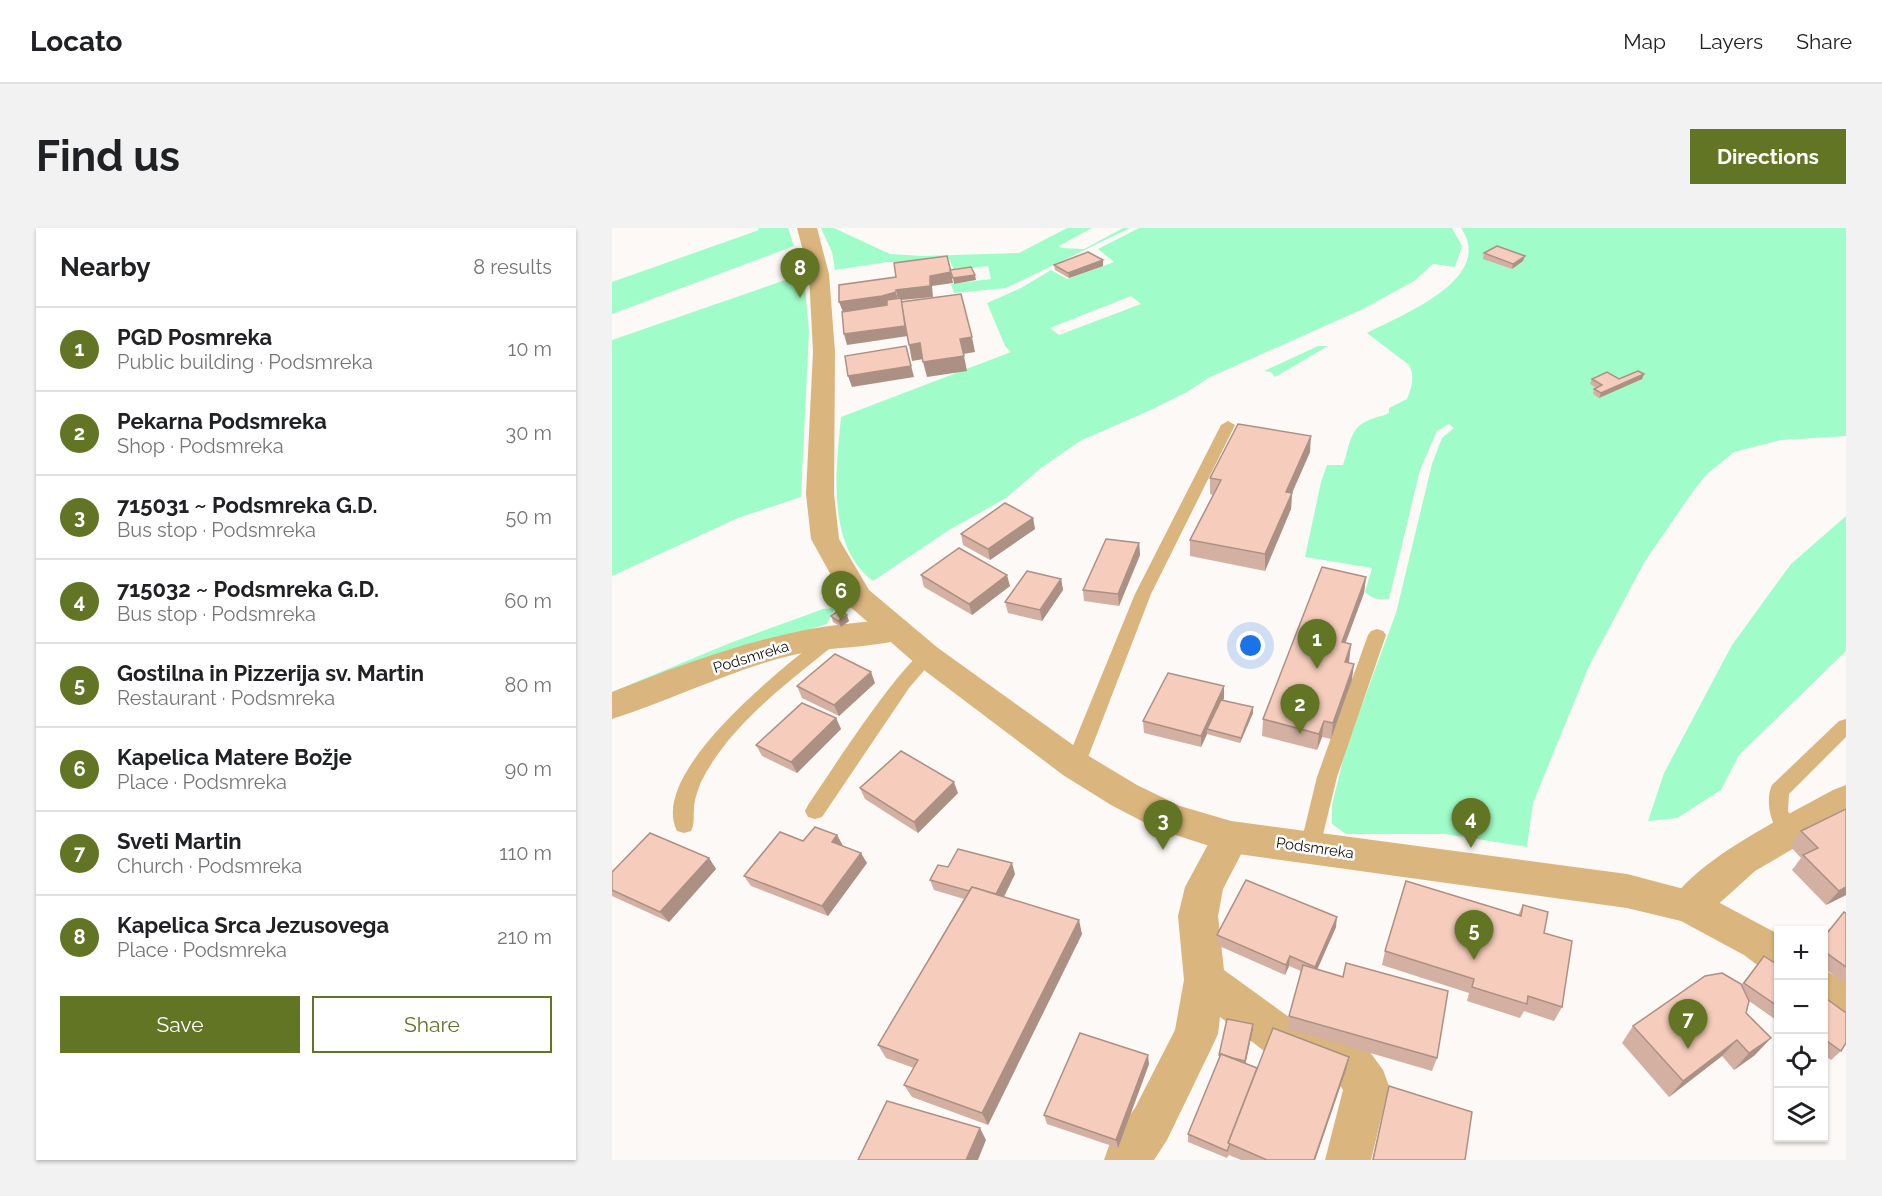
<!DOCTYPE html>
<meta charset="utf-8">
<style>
:root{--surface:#fff;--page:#f2f2f2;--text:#202124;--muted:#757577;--line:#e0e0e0;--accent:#627524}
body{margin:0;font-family:Raleway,sans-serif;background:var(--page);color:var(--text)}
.controls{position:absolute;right:18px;bottom:18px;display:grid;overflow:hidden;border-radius:0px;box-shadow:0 2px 4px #0004}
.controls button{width:54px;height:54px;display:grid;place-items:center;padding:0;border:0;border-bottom:2px solid var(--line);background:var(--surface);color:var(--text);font:30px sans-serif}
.you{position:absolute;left:639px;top:418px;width:21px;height:21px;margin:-15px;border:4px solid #fff;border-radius:50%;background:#1a73e8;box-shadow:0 0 0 9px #1a73e833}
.badge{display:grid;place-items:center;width:39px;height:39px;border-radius:50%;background:var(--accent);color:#fff;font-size:20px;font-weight:700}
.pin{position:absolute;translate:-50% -50px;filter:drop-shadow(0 2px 3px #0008)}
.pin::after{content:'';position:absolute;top:32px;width:21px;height:18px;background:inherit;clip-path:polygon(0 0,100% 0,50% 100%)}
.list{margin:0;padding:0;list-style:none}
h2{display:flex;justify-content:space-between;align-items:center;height:78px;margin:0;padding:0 24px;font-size:26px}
h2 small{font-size:20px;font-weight:400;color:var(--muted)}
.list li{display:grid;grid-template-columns:39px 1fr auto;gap:18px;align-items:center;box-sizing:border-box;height:84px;padding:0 24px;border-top:2px solid var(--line)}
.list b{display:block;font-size:22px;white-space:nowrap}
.list p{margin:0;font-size:20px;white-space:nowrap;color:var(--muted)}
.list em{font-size:20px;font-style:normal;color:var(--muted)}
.actions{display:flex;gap:12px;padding:18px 24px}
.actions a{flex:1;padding:14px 0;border:2px solid var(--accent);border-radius:0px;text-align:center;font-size:21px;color:var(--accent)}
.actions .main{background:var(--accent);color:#fff}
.icon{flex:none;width:33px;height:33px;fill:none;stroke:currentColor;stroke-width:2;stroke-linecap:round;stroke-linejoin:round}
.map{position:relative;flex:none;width:1234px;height:932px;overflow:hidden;border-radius:0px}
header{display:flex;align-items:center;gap:36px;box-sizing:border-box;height:84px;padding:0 30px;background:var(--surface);border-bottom:2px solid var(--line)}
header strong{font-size:28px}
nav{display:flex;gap:33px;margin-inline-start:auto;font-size:21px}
.intro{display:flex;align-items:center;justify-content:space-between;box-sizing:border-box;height:144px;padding:0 36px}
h1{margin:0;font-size:42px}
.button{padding:15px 27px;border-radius:0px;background:var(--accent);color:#fff;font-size:21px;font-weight:700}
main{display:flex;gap:36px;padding:0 36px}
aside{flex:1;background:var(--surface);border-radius:0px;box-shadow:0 2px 4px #0004}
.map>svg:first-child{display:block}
.green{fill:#a0fdc9;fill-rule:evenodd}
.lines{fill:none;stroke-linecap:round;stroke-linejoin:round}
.service{fill:#dab57d;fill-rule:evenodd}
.minor{fill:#dab57d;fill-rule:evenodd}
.tertiary{fill:#dab57d;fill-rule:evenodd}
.wall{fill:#d4b0a3}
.shaded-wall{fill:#ac9084}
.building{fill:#f6cdbd;stroke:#ac9084;stroke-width:1.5}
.labels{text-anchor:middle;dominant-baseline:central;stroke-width:5;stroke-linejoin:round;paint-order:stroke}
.street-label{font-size:15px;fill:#150f0c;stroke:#fff}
</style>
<header>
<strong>Locato</strong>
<nav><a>Map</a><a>Layers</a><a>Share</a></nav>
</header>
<div class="intro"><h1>Find us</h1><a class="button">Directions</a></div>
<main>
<aside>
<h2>Nearby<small>8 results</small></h2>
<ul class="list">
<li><span class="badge">1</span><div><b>PGD Posmreka</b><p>Public building · Podsmreka</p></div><em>10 m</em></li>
<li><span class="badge">2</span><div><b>Pekarna Podsmreka</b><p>Shop · Podsmreka</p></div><em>30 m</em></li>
<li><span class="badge">3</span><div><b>715031 ~ Podsmreka G.D.</b><p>Bus stop · Podsmreka</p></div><em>50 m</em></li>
<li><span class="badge">4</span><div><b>715032 ~ Podsmreka G.D.</b><p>Bus stop · Podsmreka</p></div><em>60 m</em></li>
<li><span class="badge">5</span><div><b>Gostilna in Pizzerija sv. Martin</b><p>Restaurant · Podsmreka</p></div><em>80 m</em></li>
<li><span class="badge">6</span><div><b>Kapelica Matere Božje</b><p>Place · Podsmreka</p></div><em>90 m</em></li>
<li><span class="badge">7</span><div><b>Sveti Martin</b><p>Church · Podsmreka</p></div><em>110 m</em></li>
<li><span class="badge">8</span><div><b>Kapelica Srca Jezusovega</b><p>Place · Podsmreka</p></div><em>210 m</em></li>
</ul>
<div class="actions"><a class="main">Save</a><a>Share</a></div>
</aside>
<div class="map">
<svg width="1234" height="932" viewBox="0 0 1234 932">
<rect width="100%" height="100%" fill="#fdf9f7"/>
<g class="green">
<path d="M146 0H176L182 18 0 86V54L147 2Z"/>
<path d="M209 0H222L278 26 310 28 407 25 455 0H480L447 18 449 20 472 21 511 0H518L394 60 342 65 339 56 379 51 376 38 342 42 337 31 314 34H275L223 42 220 24Z"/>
<path d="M527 0H840L850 18 843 39 821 36 802 53 751 81 596 150 575 164 543 180 468 213 429 240 394 270 337 302 261 353C214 318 224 241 229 189L399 124 393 118 375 75 409 60 439 42 455 51 502 34 486 21ZM519 68 529 76 447 107 438 100Z"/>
<path d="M849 0H1234V208L1169 212 1122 224 1095 246 1082 262 1033 333 977 438 921 575 915 619 833 606H734L720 596V577L733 523 784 385 820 236 830 210 842 200 837 196 825 203 808 242 777 371C767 372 760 371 753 364L760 340 693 329 709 254 715 237H731C737 222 737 200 755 193 762 189 769 189 777 185V180L795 171C800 159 803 148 797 137L755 105C789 87 884 51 849 0Z"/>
<path d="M182 49H192L197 103 189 269 126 290 0 348V112Z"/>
<path d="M706 118H716L663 149 659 144 652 143Z"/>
<path d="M1234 288V423L1127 527 1109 562 1065 590 1036 593 1052 545 1120 417 1179 336Z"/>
<path d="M223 380 215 396 0 464 118 415 211 381Z"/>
</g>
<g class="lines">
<g class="service">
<path d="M616 193 623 197 539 366 473 537 470 542 463 545 456 542 453 537 523 366 609 197Z"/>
<path d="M765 401 771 403 774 407 725 549 708 619 705 625 698 628 691 625 688 619 705 549 756 407 759 403Z"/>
<path d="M221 403 227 405 230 409 227 413C178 453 118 496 89 554 86 562 82 572 82 581 81 589 83 595 79 603L72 605 65 603C35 544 175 436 215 405Z"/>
<path d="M315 422 321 424 324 428 321 432 297 460 210 589 203 591 196 589 193 583 196 577C214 551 293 428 315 422Z"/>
<path d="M1234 491V509L1177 566 1176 583 1189 604 1186 610C1162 618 1151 575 1160 557L1227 493Z"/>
</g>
<g class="minor">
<path d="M284 391 295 394 300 402 295 410C257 421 216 418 177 428 116 443 60 472 0 491V464C62 439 127 415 193 402 223 396 253 394 284 391Z"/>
<path d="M1234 557V590L1143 643 1091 690 1077 695 1063 690 1057 678C1078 634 1178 586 1221 562Z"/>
<path d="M619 593 632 598 638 609 611 661 606 688 612 742 681 792 755 820 771 842 777 858 759 932H713L731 862 724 851 652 823 608 789 606 806 599 821 555 912 542 932H492L498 915 523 880 563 802 572 752 566 688 573 659 606 598Z"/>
</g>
<g class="tertiary">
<path d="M185 0H205L217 46 223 124 222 266 227 311 257 362 326 420 475 527 525 557 568 578 619 593 1015 646 1091 666 1166 706V748L1152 742 1132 727 1069 693 1015 680 619 625 545 601 499 577 451 547 304 436 235 376 199 311 194 266 201 124 197 46Z"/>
<path d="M1212 742 1234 753V798L1212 787Z"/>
</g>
</g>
<g class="wall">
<path d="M872 25 911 33 900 41 871 31Z"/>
<path d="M491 32V38L457 50 443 42 442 37Z"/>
<path d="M1032 146 1030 151 987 170 981 166 982 161 984 160 978 156 980 151H1007Z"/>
<path d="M698 224 680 265 679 281 653 343 578 328V312L601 267 598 266V250Z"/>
<path d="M421 290 423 301 378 332 351 317 349 306Z"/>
<path d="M527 315 528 327 507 378 472 373 471 362Z"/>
<path d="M309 347 398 358 360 387 312 359Z"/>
<path d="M754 349 752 365 733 415 739 416 737 435 740 452 719 511 710 509 705 522 650 508 651 491Z"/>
<path d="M449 351 451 362 430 393 396 385 393 374Z"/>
<path d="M219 388 237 393 229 399 221 394Z"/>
<path d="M263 455 227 488 190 470 185 458Z"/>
<path d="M612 458V470L611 472 641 485 628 515 595 506 589 519 532 505 531 493Z"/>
<path d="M224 490 229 501 185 545 150 528 144 517Z"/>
<path d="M248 560 346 565 306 605 253 571Z"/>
<path d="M1234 581V667L1214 677 1180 642 1189 630 1178 618 1189 603Z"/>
<path d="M225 607 231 618 255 635 216 688 139 658 132 648 191 613Z"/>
<path d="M97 630 104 641 57 694 0 668V644Z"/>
<path d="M336 639 403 646 392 669 470 706 376 897 300 869 292 857 302 840 274 830 266 817 352 671 322 662 318 652Z"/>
<path d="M911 677 932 705 950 779 942 793 912 783 908 790 855 773 857 765 770 737 773 723 906 687Z"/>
<path d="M1232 684 1234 685V756L1212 740V708Z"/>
<path d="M724 699 705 741 825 830 820 843 676 801 677 788 689 743 677 738 673 747 605 717V707Z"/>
<path d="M1152 728 1167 738V794L1137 773 1134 785 1143 827 1122 842 1110 828 1057 869 1010 815 1021 798 1129 757Z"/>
<path d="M1212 769 1229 823 1219 832 1212 827Z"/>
<path d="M641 796 633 836 645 840 734 842 703 932H629L617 927 615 930 576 914V906L607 831V827Z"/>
<path d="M537 836 506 920 435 896 432 887Z"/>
<path d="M777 858 853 932H760Z"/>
</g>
<g class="shaded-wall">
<path d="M913 28 911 33 900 41 901 36Z"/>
<path d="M491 32V38L457 50 456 45Z"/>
<path d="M339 44 341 55 320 58 321 69 290 72 296 108 235 117 232 106 286 72 284 62 318 48Z"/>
<path d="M363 47 364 52 342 56 341 50Z"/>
<path d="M284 64 287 75 273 78 231 84 227 74Z"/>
<path d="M360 109 363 124 351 126 348 111Z"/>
<path d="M308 115 312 131 300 133 297 117Z"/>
<path d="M294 118 302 149 240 159 236 148Z"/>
<path d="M352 128 355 143 315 149 311 134Z"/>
<path d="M1032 146 1030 151 987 170 989 165Z"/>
<path d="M699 208 698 224 680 265 679 281 653 343V326L674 264Z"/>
<path d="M421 290 423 301 378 332 376 321Z"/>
<path d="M527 315 528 327 507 378 506 366Z"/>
<path d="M395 347 398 358 360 387 357 376Z"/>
<path d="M754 349 752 365 728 430 730 414Z"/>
<path d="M449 351 451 362 430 393 428 382Z"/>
<path d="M235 387 237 393 229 399 226 393Z"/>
<path d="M739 416 737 433 731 450 733 434Z"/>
<path d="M742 436 740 452 719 511 721 495Z"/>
<path d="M259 444 263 455 227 488 222 477Z"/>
<path d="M612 458V470L597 502 595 501V506L589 519V508Z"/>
<path d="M641 479V485L628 515 629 510Z"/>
<path d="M224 490 229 501 185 545 179 534Z"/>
<path d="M712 493 710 509 705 522 707 506Z"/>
<path d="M342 554 346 565 306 605 302 594Z"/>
<path d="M225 607 231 618 226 625 220 614Z"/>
<path d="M249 625 255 635 216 688 210 678Z"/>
<path d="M97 630 104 641 57 694 48 684Z"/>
<path d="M400 635 403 646 386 680 382 670Z"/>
<path d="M1234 659V667L1214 677 1227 663Z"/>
<path d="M725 689 724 699 702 749 703 739Z"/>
<path d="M467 692 470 706 376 897 370 885Z"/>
<path d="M678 728 677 738 673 747 674 737Z"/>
<path d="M641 796V801L633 838V833Z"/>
<path d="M1159 810 1143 827 1122 842 1137 825Z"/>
<path d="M1125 812 1110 828 1057 869 1071 853Z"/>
<path d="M536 827 537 836 506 920 504 912Z"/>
<path d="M737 829 734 842 703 932H702Z"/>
<path d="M368 900 374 912 366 932H354Z"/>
</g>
<g class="building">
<path d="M885 18 913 28 901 36 872 25Z"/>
<path d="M476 24 491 32 456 45 442 37Z"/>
<path d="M335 28 339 44 318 48V58L284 62V64L270 68 227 74V57L284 49 282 35Z"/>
<path d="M359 39 363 47 341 50 338 42Z"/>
<path d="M349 66 360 109 348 111 352 128 311 134 308 115 297 117 289 74Z"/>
<path d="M289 70 293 98 232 106 230 84 275 77V72Z"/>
<path d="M294 118 299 138 236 148 233 128Z"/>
<path d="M1026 143 1032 146 989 165 982 161 990 157 980 151 995 144 1007 151Z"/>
<path d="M626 196 699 208 674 264 680 265 653 326 578 312 609 252 598 250Z"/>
<path d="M393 275 421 290 376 321 349 306Z"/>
<path d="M494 311 527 315 506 366 471 362Z"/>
<path d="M347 320 395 347 357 376 309 347Z"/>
<path d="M710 339 754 349 730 414 739 416 733 434 742 436 721 495 712 493 707 506 651 491Z"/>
<path d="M415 343 449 351 428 382 393 374Z"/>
<path d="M228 382 235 387 226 393 219 388Z"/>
<path d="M223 426 259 444 222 477 185 458Z"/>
<path d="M556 445 612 458 589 508 531 493Z"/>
<path d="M609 472 641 479 629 510 595 501Z"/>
<path d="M190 475 224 490 179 534 144 517Z"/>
<path d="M289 523 342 554 302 594 248 560Z"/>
<path d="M1234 581V659L1227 663 1191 627 1206 620 1189 603Z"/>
<path d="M203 599 225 607 220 614 249 625 210 678 132 648 168 604 191 613Z"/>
<path d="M38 605 97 630 48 684 0 662V644Z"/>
<path d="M346 621 400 635 384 666 360 659 357 663 318 652 326 637 336 639Z"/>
<path d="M634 652 725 689 703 739 678 728 674 737 605 707Z"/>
<path d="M794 653 909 688 911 677 936 684 932 705 960 713 950 779 916 768 915 776 860 759 862 751 773 723Z"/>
<path d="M360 659 467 692 370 885 292 857 306 832 266 817Z"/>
<path d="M1232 684 1234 685V739L1212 723V709Z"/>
<path d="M1152 728 1167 738V779L1132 755Z"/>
<path d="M734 735 836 763 825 830 677 788 691 737 731 749Z"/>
<path d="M1110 745 1129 756 1137 773 1134 785 1159 810 1137 825 1125 812 1071 853 1021 798 1093 748Z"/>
<path d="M1212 769 1234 785V815L1229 823 1212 811Z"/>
<path d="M615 791 641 796 633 833 621 830 609 826 608 828 607 827Z"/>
<path d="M661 800 737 829 702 932H655L616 915Z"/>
<path d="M468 805 536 827 504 912 432 887Z"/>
<path d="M609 826 645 840 616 915 618 916 615 923 576 906Z"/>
<path d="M777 858 860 884 853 932H761Z"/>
<path d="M275 873 368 900 354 932H246Z"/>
</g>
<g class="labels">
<g class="street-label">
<text transform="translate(139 429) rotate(-17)">Podsmreka</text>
<text transform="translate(703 620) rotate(8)">Podsmreka</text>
</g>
</g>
</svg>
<div class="controls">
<button>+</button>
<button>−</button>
<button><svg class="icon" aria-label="locate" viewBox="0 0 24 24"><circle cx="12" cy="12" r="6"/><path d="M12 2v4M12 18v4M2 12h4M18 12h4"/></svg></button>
<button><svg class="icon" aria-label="layers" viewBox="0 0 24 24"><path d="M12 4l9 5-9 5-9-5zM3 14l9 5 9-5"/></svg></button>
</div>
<div class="you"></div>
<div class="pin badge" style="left:705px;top:441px">1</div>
<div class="pin badge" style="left:688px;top:506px">2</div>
<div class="pin badge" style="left:551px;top:622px">3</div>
<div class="pin badge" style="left:859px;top:620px">4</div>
<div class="pin badge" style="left:862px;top:732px">5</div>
<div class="pin badge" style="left:229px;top:393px">6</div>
<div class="pin badge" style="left:1076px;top:821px">7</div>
<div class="pin badge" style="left:188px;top:70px">8</div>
</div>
</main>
